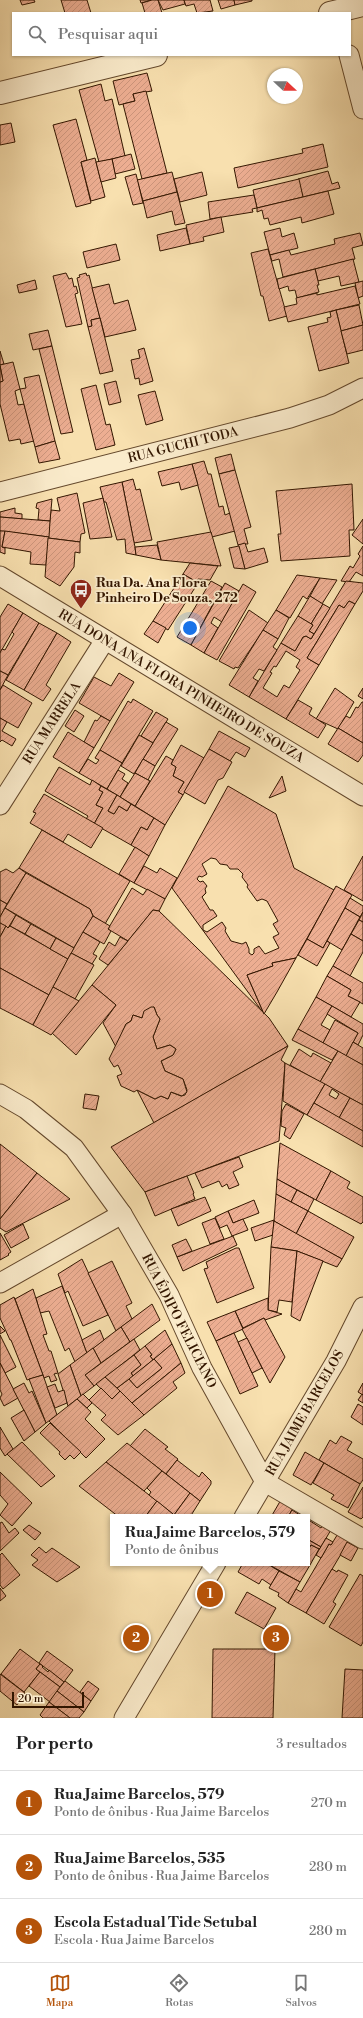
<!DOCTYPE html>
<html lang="pt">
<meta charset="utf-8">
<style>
:root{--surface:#fff;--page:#f6f6f6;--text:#222;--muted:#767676;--line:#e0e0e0;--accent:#b45309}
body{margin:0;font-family:"Libre Bodoni",serif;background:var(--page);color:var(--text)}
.compass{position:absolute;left:267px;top:68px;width:36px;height:36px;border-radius:50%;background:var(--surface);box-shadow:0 1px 3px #0004;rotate:112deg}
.scale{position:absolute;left:12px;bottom:10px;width:72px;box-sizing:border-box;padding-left:4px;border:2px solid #331600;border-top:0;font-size:11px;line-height:14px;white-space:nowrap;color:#331600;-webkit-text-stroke:3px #faebcb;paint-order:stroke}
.you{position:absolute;left:190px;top:628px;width:14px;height:14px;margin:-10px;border:3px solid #fff;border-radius:50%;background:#1a73e8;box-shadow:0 0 0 6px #1a73e833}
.badge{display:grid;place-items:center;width:26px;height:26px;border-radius:50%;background:var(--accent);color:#fff;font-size:13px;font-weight:700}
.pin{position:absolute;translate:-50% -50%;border:2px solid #fff;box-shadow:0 1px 4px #0006}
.popup{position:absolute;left:110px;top:1514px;width:200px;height:52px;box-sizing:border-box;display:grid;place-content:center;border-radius:0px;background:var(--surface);filter:drop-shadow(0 1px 3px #0005);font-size:13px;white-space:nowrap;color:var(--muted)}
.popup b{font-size:15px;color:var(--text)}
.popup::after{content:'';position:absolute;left:50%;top:100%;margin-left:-8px;border:8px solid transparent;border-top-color:var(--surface)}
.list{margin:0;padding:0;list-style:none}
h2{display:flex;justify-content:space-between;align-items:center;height:52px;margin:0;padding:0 16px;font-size:17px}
h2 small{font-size:13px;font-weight:400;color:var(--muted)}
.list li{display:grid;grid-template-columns:26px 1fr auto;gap:12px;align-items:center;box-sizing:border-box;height:64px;padding:0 16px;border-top:1px solid var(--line)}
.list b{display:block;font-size:15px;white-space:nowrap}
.list p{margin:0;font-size:13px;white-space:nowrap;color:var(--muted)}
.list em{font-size:13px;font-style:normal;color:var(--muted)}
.icon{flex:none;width:22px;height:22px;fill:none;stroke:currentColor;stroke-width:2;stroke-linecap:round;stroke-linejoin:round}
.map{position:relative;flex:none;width:363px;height:1718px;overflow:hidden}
.search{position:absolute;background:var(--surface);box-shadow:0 1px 3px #0004;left:12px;right:12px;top:12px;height:44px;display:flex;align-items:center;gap:10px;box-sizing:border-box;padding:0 14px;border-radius:0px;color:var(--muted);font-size:15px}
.sheet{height:244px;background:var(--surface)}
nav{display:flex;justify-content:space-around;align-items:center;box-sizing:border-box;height:56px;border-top:1px solid var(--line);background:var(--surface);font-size:11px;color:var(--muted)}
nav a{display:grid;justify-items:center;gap:2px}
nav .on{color:var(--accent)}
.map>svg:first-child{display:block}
.building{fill:url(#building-hatch);stroke:#331600;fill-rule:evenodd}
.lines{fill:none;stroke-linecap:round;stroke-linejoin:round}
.minor-casing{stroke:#64482c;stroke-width:21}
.tertiary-casing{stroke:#64482c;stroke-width:24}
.minor{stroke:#faebcb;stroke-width:19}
.tertiary{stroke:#faebcb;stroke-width:22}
.labels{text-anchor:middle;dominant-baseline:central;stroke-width:3.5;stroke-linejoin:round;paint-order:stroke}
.street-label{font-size:13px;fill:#331600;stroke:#faebcb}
.poi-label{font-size:13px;font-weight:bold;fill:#331600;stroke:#faebcb;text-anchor:start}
</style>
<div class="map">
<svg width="363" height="1718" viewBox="0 0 363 1718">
<defs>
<pattern id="building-hatch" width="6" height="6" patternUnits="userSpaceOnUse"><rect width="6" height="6" fill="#edae92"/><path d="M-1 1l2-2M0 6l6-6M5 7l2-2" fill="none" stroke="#cc957c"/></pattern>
</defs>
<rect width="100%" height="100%" fill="#f8e0af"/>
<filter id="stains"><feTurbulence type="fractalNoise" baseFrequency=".005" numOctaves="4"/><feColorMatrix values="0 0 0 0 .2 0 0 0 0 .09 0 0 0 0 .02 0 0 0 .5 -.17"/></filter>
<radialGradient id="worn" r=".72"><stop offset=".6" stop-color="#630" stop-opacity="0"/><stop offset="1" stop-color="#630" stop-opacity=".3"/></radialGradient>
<g class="building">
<path d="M20 0H34L35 2 22 5Z"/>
<path d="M61 0H87L91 13H65Z"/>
<path d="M140 0H152L141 3Z"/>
<path d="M152 0H158L162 13H145L142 3Z"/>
<path d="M158 0H184L185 4 163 10Z"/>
<path d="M184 0H210L213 11 197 13 194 4 186 6Z"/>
<path d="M218 0H234L235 5 221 9Z"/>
<path d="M234 0H252V1L235 5Z"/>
<path d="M147 73 152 91 133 94 135 101 119 105 113 81Z"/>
<path d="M101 84 105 101 112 99 125 156 99 162 79 90Z"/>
<path d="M146 91 167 173 142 179 123 104 135 101 133 94Z"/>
<path d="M76 119 87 160 81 162 91 203 76 207 53 125Z"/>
<path d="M11 123 15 142 0 145V125Z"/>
<path d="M323 144 328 167 238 188 234 168 303 153 302 149Z"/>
<path d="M131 154 135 169 115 174 112 159Z"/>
<path d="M95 158 105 197 91 201 81 162Z"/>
<path d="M112 159 116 178 101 182 96 162Z"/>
<path d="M328 171 332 184 338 182 340 188 303 197 298 179Z"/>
<path d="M172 172 177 192 143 201 137 180Z"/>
<path d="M202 172 207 195 180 202 174 179Z"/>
<path d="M136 174 143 203 133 205 125 177Z"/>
<path d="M299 179 303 197 257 208 253 190Z"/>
<path d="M328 191 334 214 302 223 301 217 270 225 268 218 264 219 262 210 257 212V208Z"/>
<path d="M177 192 185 223 175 225 172 211 147 218 143 201Z"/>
<path d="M254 195 257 208 252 209 253 212 210 219 208 202Z"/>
<path d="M221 217 224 232 203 237 204 241 190 244 186 225Z"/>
<path d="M186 228 190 244 160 251 157 235Z"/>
<path d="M280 228 282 237 294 233 298 248 270 255 264 232Z"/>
<path d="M360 233 363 245 352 248 355 259 283 277 279 259 272 261 270 255 289 250 291 255 335 244 334 239Z"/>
<path d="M116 244 120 260 87 268 83 252Z"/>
<path d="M268 249 287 316 269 321 263 296H261L251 253Z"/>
<path d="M353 259 359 282 341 286 339 276 318 281 315 269Z"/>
<path d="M315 269 319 285H317L319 292 297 298 295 290 289 291 288 286 279 289 277 279Z"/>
<path d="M66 273 69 279 72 278 74 287 76 286 78 293 75 294 82 324 66 327 53 276Z"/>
<path d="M86 273 87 276 89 275 100 318 91 320 92 326 88 327 77 278 80 277 79 275Z"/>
<path d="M35 280 37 289 19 293 17 285Z"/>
<path d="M363 281V296L358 298 355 283Z"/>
<path d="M109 284 114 304 128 300 136 330 105 337 92 288Z"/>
<path d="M355 286 360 304 288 322 284 307 297 304 296 298 317 293V295Z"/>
<path d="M359 305 363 325 341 331 336 310Z"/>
<path d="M336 310 349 363 319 371 308 327 328 322 327 318 331 317 330 312Z"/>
<path d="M100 318 113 371 100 374 88 327 92 326 91 320Z"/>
<path d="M363 325V350L347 354 341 331Z"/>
<path d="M48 330 52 346 33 350 29 334Z"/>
<path d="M52 346 73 432 61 434 39 349Z"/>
<path d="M144 348 153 381 140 385 139 378 135 379 131 360 140 358 138 350Z"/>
<path d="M0 351 4 364 0 365Z"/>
<path d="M13 362 20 389 15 391 18 405 24 404 34 441 21 444 20 439 9 441 0 404V382L3 381 0 365Z"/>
<path d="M0 366 3 381 0 382Z"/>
<path d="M39 375 55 441 35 447 20 389 26 388 24 378Z"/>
<path d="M116 381 121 402 109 405 104 384Z"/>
<path d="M96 385 106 425 110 424 115 445 96 450 81 389Z"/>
<path d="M155 391 163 420 146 425 138 395Z"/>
<path d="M55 441 60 459 39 463 35 447Z"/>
<path d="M231 454 235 470 219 474 215 458Z"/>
<path d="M204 461 208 474H211L219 507 223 506 225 515 230 513 235 531 212 537 192 464Z"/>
<path d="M192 464 198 485 181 490 179 482 162 486 158 472Z"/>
<path d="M235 470 251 527 244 529 248 544H246L238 545 219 474Z"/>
<path d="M133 479 136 490 140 489 152 540 134 543 122 482Z"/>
<path d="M122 482 135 547 136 555 126 553 125 539 117 540 106 502H104L100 487Z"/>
<path d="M352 484 354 530H349L350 556 281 561 278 534H281L276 491Z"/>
<path d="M77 493 85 533 81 534 80 542 48 538 51 510 60 511 57 498Z"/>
<path d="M103 498 112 537 90 539 83 503Z"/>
<path d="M52 499 50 521 38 520 39 509 36 508 37 503Z"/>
<path d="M15 508V513L22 514V519L0 517V512Z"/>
<path d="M0 517 50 521 49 537 0 531Z"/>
<path d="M363 519V544L352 535Z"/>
<path d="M0 531H5L2 547 5 548V554L0 552Z"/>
<path d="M5 531 49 537 46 565 30 564 31 552 2 547Z"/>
<path d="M211 532 221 566 161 560 157 542Z"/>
<path d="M48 538 80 542V553L75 552 74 567 60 586 45 577Z"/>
<path d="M245 543 248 552 264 548 268 562 245 569 238 545Z"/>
<path d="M157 545 161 560 136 555 135 547Z"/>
<path d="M239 546 245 569 234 568 229 548Z"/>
<path d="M363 546V576L356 572 349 582 341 581 350 566 353 568 360 556 358 554Z"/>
<path d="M190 563 218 566 210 580 198 579 197 582 183 574Z"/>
<path d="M183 574 198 583 168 630 153 621Z"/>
<path d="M297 575 320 578 307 599 303 596 290 618 276 610Z"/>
<path d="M320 578 337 580 322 604 310 596Z"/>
<path d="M211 581 222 587 191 645 177 637Z"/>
<path d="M346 581 363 583V591L355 604 349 601 344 608 339 605 307 658 319 665 286 719 249 697 281 643 295 651 303 637 306 636 311 639ZM286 651 300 660 296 667 300 670 289 688 284 685 277 697 263 688 272 673 270 672 274 666 276 667Z"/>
<path d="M225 583 239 591 222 622 214 617 211 623 218 628 204 653 191 645Z"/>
<path d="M243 584 256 592 217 660 204 653Z"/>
<path d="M310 596 323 604 311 624 298 616Z"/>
<path d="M349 601 355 604 319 665 307 658 339 605 344 608Z"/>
<path d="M8 604 23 613 0 653V617Z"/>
<path d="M323 604 330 608 314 634 309 631 313 625 311 624Z"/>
<path d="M249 610 268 623 238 668 235 667 234 669 219 661Z"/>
<path d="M276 610 289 618 278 639 263 630Z"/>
<path d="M23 613 39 623 8 675 0 671V653L2 649 5 650 14 634 12 632Z"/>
<path d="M298 616 313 625 309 631 314 634 311 639 306 636 303 637 295 651 281 643Z"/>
<path d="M153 621 166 628 158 643 144 634Z"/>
<path d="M39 623 57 633 24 690 6 680Z"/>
<path d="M263 630 278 639 273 647 277 650 264 671 259 669 253 678 258 681 249 697 229 685Z"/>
<path d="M57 633 71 642 46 685 51 689 43 701 24 690Z"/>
<path d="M0 671 8 675 0 690Z"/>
<path d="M119 673 134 682 110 721 79 703 94 677 111 686Z"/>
<path d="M3 685 32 703 18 728 0 718V690Z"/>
<path d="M335 688 354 702 338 729 316 719Z"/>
<path d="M363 688V699L358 696Z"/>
<path d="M133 699 153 711 122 763 100 750 128 701 131 703Z"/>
<path d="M298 700 312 708 309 714 326 725 318 738 286 719Z"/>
<path d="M362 702H363V743L338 728 346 716 350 718 356 707 358 708Z"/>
<path d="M75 710 84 716 74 732 65 726Z"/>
<path d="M156 712 168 719 153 743 141 736Z"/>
<path d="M101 716 110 721 94 748 84 742 95 720 97 721Z"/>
<path d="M0 718 7 722 2 731 16 739 12 746 2 740 0 742Z"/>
<path d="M166 722 178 729 155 766 143 759Z"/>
<path d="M338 728 363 743V755L358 762 328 744Z"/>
<path d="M219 731 250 748 245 757 236 752 230 761 209 749Z"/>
<path d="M68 732 94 748 79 773 53 757Z"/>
<path d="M139 735 153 743 134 774 121 766Z"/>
<path d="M181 745 204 758 183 795 178 792 184 782 173 776 176 767 171 764Z"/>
<path d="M209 749 232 762 223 778 218 780 205 804 184 792Z"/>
<path d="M100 750 122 763 107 789 79 773 88 759 96 764 99 760 95 758Z"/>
<path d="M166 756 173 760 171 764 176 767 173 776 184 782 178 792 183 795 165 825 135 806Z"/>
<path d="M143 759 155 766 148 780 135 773Z"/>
<path d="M59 767 90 785 92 780 101 786 99 790 103 792 96 805 103 808 94 824 86 819 88 816 45 791Z"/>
<path d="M118 770 125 774 122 779 128 783 120 797 107 789Z"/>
<path d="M135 773 150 781 135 806 120 797Z"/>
<path d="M282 776 286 791 269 798Z"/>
<path d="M101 786 117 795 108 811 114 814 119 806 127 811 131 804 154 818 147 830 141 827 131 845 94 824 103 808 96 805 103 792 99 790Z"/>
<path d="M228 786 276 814 294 868 334 890 296 958 272 963 273 966 247 975 264 1014 172 888ZM211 858 216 859 220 864 227 865 230 869H238L243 874 242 877 248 885 247 887 257 901 262 899 267 901 278 921 273 924 279 934 273 937 279 948 265 954 259 946 254 949V953L252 955 249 953V949L246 942 242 944 231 941 225 931 226 928 222 922 207 932 203 930V925L217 916 213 910H210L202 897 206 893 205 889 207 886 203 881 200 882 197 879 199 876 202 877 207 874 202 864Z"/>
<path d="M44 794 103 828 91 848 68 834 63 842 30 823 36 813 33 812Z"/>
<path d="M117 795 131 804 127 811 119 806 114 814 108 811Z"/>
<path d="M154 818 165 825 149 856 131 845 141 827 147 830Z"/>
<path d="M42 830 130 881 105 924 93 916 90 909 19 868Z"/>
<path d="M135 847 149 856 134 883 119 874Z"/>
<path d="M363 856V901L344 890Z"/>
<path d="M144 866 157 873 160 868 177 878 165 899 134 883Z"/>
<path d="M19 868 26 873 7 904 0 900V872L6 869 13 873Z"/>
<path d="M26 873 90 909 93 916 74 948 5 908Z"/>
<path d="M336 886 352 895 323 948 307 939Z"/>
<path d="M132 888 143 895 147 889 165 899 159 911 153 910 128 941 108 929Z"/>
<path d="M350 898 363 906V912L360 917 345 908Z"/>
<path d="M0 900 7 904 0 917Z"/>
<path d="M5 908 16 915 8 928 0 923V917Z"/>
<path d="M345 908 360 917 342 950 327 941Z"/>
<path d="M153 910 159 911 269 1018 288 1046 154 1123 137 1090 155 1099 161 1096 168 1099 171 1092 181 1096 185 1095 187 1090 183 1079 165 1071 161 1061 173 1055 176 1049 170 1045 157 1049 153 1037 160 1019 157 1015 154 1007 146 1010 142 1018 133 1015 131 1021 126 1024 116 1047 103 1023 116 1005 92 985Z"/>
<path d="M363 912V922L359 920Z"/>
<path d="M16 915 31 924 25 934 10 926Z"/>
<path d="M93 916 110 926 108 929 111 931 104 944 83 932Z"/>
<path d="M359 920 363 922V941L351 934Z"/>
<path d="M0 923 6 926 0 937Z"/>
<path d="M31 924 56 938 50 949 25 934Z"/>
<path d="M6 926 8 928 10 926 68 959 49 995 0 968V937Z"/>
<path d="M83 932 100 942 93 954 97 956 92 964 71 953Z"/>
<path d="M351 934 363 941V952L350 976 333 966Z"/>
<path d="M120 937 128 941 108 965 99 959 109 942 115 946Z"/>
<path d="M56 938 74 948 68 959 50 949Z"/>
<path d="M307 939 323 948 327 941 330 943 317 966 298 955Z"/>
<path d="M71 953 94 965 75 999 53 987Z"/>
<path d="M296 958 277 992 264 1014 247 975 273 966 272 963Z"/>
<path d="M333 966 363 983V1004L348 996 351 990 327 976Z"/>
<path d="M0 968 49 995 33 1025 0 1008Z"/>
<path d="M327 976 351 990 348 996 360 1002 351 1017 316 997Z"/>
<path d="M92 985 116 1005 76 1055 52 1033Z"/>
<path d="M53 987 79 1001 51 1035 33 1025Z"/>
<path d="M316 997 332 1006 321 1025 330 1030 323 1043 298 1029Z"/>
<path d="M332 1006 363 1024V1035L358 1045 353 1042 358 1033 327 1014Z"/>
<path d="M151 1007H154L157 1015 160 1019 153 1037 157 1049 170 1045 176 1049 173 1055 161 1061 165 1071 183 1079 187 1092 182 1096 171 1092 168 1099 161 1096 155 1099 137 1090 134 1092 121 1086 117 1076 122 1074 118 1065 114 1067 109 1059 126 1024 131 1021 133 1015 142 1018 144 1011Z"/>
<path d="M335 1020 358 1033 346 1056 323 1043Z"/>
<path d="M298 1029 338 1051 332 1060 292 1040Z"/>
<path d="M353 1042 363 1048V1065L346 1056Z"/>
<path d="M288 1046 281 1060 285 1063 279 1141 145 1192 111 1147Z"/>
<path d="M299 1049 311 1057 313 1053 331 1063 320 1082 290 1065Z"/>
<path d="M338 1051 363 1065V1105L320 1082Z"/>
<path d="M285 1063 325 1084 307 1115 283 1101Z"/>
<path d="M325 1084 350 1098 339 1118 314 1103ZM332 1089 339 1094 336 1099 329 1095Z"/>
<path d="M85 1094 99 1096 96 1110 83 1108Z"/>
<path d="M350 1098 363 1105V1131L339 1118Z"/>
<path d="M314 1103 363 1131V1147L307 1115Z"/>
<path d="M286 1104 304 1114 290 1139 284 1135 286 1128 281 1126 282 1111Z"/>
<path d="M280 1143 331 1171 316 1200 277 1179Z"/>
<path d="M0 1144 37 1173 0 1219Z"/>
<path d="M239 1157 243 1167 233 1172 239 1185 229 1189 227 1184 222 1187 219 1181 202 1188 195 1173Z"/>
<path d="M331 1171 350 1182 347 1188 363 1197V1222L361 1224 316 1200Z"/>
<path d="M37 1173 70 1199 6 1232 0 1228V1219Z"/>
<path d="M187 1176 194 1193 193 1194 195 1199 155 1216 145 1192Z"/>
<path d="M277 1179 297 1190 291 1202 276 1194Z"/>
<path d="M297 1190 314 1199 308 1211 291 1202Z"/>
<path d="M276 1194 308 1211 296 1234 274 1221Z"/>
<path d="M205 1197 211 1211 178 1226 171 1209Z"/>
<path d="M254 1200 259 1213 233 1223 228 1211Z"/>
<path d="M228 1211 233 1223 243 1219 248 1230 232 1236 227 1225 220 1228 215 1217Z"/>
<path d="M308 1211 354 1237 342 1259 296 1234Z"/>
<path d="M215 1218 224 1239 210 1244 202 1223Z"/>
<path d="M274 1220 273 1235 255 1241 251 1228Z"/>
<path d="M274 1221 342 1259 337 1267 297 1251 271 1247Z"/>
<path d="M23 1224 29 1238 11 1248 4 1235Z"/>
<path d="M0 1233 11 1252 8 1254 9 1255 0 1260Z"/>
<path d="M233 1236 237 1245 183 1271 177 1257Z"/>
<path d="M186 1239 192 1251 177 1257 172 1245Z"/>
<path d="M271 1247 297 1251 292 1302 279 1300 277 1312 268 1310Z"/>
<path d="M236 1248H239L254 1288 217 1303 204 1269 208 1268 206 1262Z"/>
<path d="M297 1251 323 1261 300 1321 291 1316Z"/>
<path d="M82 1259 108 1315 83 1326 68 1291 65 1293 58 1274Z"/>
<path d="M112 1261 132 1303 126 1306 132 1319 116 1331 88 1273Z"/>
<path d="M62 1286 87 1353 75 1362 69 1348 65 1351 49 1311 40 1313 36 1298Z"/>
<path d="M33 1289 47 1334 43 1335 49 1351H51L58 1373 54 1374 57 1380 51 1382 49 1376 44 1378 15 1299Z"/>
<path d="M14 1297 43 1375 27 1380 11 1340H10L0 1318V1305Z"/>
<path d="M268 1298V1310L282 1314 265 1320 264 1318 243 1328 235 1311Z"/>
<path d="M152 1304 160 1320 130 1342 121 1327Z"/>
<path d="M235 1311 243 1329 216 1341 207 1322Z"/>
<path d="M264 1318 285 1357 270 1383 242 1329Z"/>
<path d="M0 1326 5 1331 0 1334Z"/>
<path d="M121 1327 130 1342 101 1363 93 1348Z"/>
<path d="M100 1330 104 1340 87 1353 82 1340Z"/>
<path d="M165 1330 172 1344 153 1360 150 1356 152 1355 145 1346Z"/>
<path d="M234 1333 258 1386 240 1394 216 1341Z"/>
<path d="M0 1335 16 1367 5 1373 0 1363Z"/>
<path d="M247 1338 262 1368 252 1373 238 1342Z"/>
<path d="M134 1339 140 1350 94 1386 85 1375Z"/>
<path d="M172 1344 181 1363 132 1403 117 1388 129 1379 137 1388 162 1368 154 1359Z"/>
<path d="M145 1346 152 1355 150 1356 153 1360 133 1376 131 1373 141 1365 134 1355Z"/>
<path d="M93 1348 101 1363 85 1375 94 1386 81 1396 70 1365Z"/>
<path d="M134 1355 141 1365 131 1373 133 1376 117 1388 105 1377Z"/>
<path d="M154 1359 162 1368 137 1388 129 1379Z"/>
<path d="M0 1363 18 1398 4 1406 0 1398 2 1394 0 1390Z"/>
<path d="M181 1363 185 1373 173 1382 177 1388 144 1415 132 1403Z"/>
<path d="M70 1365 81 1396 68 1406 58 1374Z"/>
<path d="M43 1375 57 1415 46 1423 29 1379Z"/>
<path d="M105 1377 120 1391 112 1399 96 1384Z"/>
<path d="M24 1383 29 1393 32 1391 46 1423 35 1432 13 1389Z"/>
<path d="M363 1383V1395L358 1392Z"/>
<path d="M55 1384 58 1392 64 1390 67 1403 55 1408 47 1387Z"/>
<path d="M101 1388 112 1399 120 1391 144 1415 118 1435 101 1420 106 1415 89 1400Z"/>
<path d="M83 1394 92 1403 87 1408 77 1399Z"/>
<path d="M362 1394 363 1395V1403L358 1400Z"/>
<path d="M77 1399 91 1412 85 1419 105 1439 86 1458 49 1421Z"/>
<path d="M358 1404 363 1407V1425L351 1417Z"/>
<path d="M24 1410 35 1432 24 1441 11 1418Z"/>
<path d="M50 1423 81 1452 74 1459 70 1455 65 1460 59 1454 60 1452 40 1433Z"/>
<path d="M0 1427 13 1449 5 1456 0 1448Z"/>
<path d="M145 1429 168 1447 165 1449 178 1459 166 1474 130 1446Z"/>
<path d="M341 1436 352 1442 347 1450 363 1459V1480L360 1484 319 1460 330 1440 336 1444Z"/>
<path d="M22 1442 55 1476 41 1487 7 1454Z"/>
<path d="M127 1443 162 1471 144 1491 106 1462Z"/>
<path d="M305 1452 324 1463 311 1485 293 1475Z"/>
<path d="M177 1460 199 1477 202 1472 211 1481V1484L200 1501 166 1474Z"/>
<path d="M106 1462 157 1501 145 1517H119L79 1486Z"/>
<path d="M324 1463 360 1484 348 1508 331 1499 334 1495 313 1483Z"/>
<path d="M162 1471 190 1493 174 1515 149 1495 151 1492 147 1488Z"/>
<path d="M0 1472 32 1503 12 1526 0 1515 8 1504 0 1495Z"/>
<path d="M363 1487V1517L361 1519 348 1512Z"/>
<path d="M190 1493 200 1501 190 1517H177L174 1515Z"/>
<path d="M282 1498 294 1506 288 1517H271Z"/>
<path d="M157 1501 173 1514 171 1517H145Z"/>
<path d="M292 1510 303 1517H288Z"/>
<path d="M307 1519 321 1528 324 1523 332 1528 321 1547 307 1539Z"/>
<path d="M2 1522 9 1533 15 1528 19 1533 0 1551V1523Z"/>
<path d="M29 1525 41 1533 35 1540 23 1530Z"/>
<path d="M339 1532 350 1539 306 1613 288 1603 296 1589 301 1592 329 1544 331 1545Z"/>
<path d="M326 1538 333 1542 331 1545 329 1544 321 1558 316 1555Z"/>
<path d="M307 1539 321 1547 319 1549 311 1545 307 1552Z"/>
<path d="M347 1542 358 1548 351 1561 340 1555Z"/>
<path d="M311 1545 319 1549 310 1565 306 1563 307 1552Z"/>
<path d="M39 1547 46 1553 52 1548 80 1567 57 1582 32 1565 38 1560 31 1555Z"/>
<path d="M2 1553 20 1575 3 1589 0 1585V1555Z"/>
<path d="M243 1563H266L279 1571 271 1585 262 1579 259 1584 238 1572Z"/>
<path d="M266 1563H306L310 1565 300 1582Z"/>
<path d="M332 1569 337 1572 338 1570 348 1575 333 1602 336 1604 324 1624 306 1613Z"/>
<path d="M279 1571 300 1582 288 1603 278 1596 279 1593 269 1588Z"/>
<path d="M360 1574 363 1576V1642L361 1646 329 1627Z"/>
<path d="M0 1588 6 1596 0 1601Z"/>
<path d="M247 1592 276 1608 264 1629 235 1613Z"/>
<path d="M20 1649 40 1664 36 1669 40 1672 24 1692 1 1674Z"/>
<path d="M213 1649H275L273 1718H212Z"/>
<path d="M47 1651 73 1670 64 1682 39 1663Z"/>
<path d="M40 1664 43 1666 42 1667 48 1672 49 1670 64 1682 60 1687 36 1669Z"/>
<path d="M345 1669 363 1670V1718H342Z"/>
<path d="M40 1672 60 1687 50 1702 29 1686Z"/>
<path d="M0 1674 25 1693 17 1705 0 1691Z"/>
<path d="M65 1681 91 1701 84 1712 57 1691Z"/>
<path d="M88 1681 99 1689 91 1701 80 1692Z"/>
<path d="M57 1691 84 1712 79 1718H70L49 1702Z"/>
<path d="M49 1702 70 1718H43L40 1715Z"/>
</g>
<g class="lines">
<g class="minor-casing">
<g id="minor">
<path d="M349 55 363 109"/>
<path d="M0 492 290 418 329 405 363 388"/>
<path d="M0 576 363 796"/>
<path d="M0 805 105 640"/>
<path d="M0 1094 26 1109 74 1148 122 1214 169 1295 202 1368 265 1482 363 1539"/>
<path d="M0 1283 122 1214"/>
<path d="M244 1517 336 1361 363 1307"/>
<path d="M124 1718 216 1563"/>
</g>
</g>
<g class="tertiary-casing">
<g id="tertiary">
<path d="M330 13 363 5"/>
<path d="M0 93 156 55"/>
</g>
</g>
<use href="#minor" class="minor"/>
<use href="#tertiary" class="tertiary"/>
</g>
<defs>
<g id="bus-pin" transform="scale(1.15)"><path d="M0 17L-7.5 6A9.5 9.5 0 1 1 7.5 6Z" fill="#8f2418" stroke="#faebcb"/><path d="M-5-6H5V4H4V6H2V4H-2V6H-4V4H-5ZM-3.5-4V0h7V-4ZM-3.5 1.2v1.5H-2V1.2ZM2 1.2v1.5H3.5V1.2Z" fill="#fff"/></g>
</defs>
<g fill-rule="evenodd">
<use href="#bus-pin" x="81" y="590"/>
</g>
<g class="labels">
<g class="street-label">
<text transform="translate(183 445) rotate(-14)">RUA GUCHI TODA</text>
<text transform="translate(181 686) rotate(31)">RUA DONA ANA FLORA PINHEIRO DE SOUZA</text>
<text transform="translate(52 723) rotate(-57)">RUA MARRELA</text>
<text transform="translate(179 1321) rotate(63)">RUA ÉDIPO FELICIANO</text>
<text transform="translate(305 1413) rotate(-60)">RUA JAIME BARCELOS</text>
</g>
<g class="poi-label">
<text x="96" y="583">Rua Da. Ana Flora<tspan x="96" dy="15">Pinheiro De Souza, 272</tspan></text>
</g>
</g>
<rect width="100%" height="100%" filter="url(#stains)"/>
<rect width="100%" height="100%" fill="url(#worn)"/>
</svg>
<svg class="compass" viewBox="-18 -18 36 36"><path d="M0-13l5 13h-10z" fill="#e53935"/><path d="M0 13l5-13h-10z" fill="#767676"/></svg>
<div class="scale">20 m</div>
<div class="you"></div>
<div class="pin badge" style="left:210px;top:1594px">1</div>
<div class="popup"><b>Rua Jaime Barcelos, 579</b>Ponto de ônibus</div>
<div class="pin badge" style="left:136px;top:1638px">2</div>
<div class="pin badge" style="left:276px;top:1638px">3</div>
<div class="search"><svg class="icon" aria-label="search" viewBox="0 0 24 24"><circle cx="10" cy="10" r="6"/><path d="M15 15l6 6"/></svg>Pesquisar aqui</div>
</div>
<section class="sheet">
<h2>Por perto<small>3 resultados</small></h2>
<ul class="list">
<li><span class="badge">1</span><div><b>Rua Jaime Barcelos, 579</b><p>Ponto de ônibus · Rua Jaime Barcelos</p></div><em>270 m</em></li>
<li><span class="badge">2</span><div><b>Rua Jaime Barcelos, 535</b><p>Ponto de ônibus · Rua Jaime Barcelos</p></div><em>280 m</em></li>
<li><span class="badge">3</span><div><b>Escola Estadual Tide Setubal</b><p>Escola · Rua Jaime Barcelos</p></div><em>280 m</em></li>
</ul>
</section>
<nav>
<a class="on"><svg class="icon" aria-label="map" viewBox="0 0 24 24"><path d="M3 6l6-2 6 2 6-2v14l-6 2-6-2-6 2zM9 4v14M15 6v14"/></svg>Mapa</a>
<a><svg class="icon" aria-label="directions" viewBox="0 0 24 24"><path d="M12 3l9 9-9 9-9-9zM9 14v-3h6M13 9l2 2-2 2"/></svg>Rotas</a>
<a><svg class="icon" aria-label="saved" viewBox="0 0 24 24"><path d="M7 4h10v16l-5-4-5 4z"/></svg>Salvos</a>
</nav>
